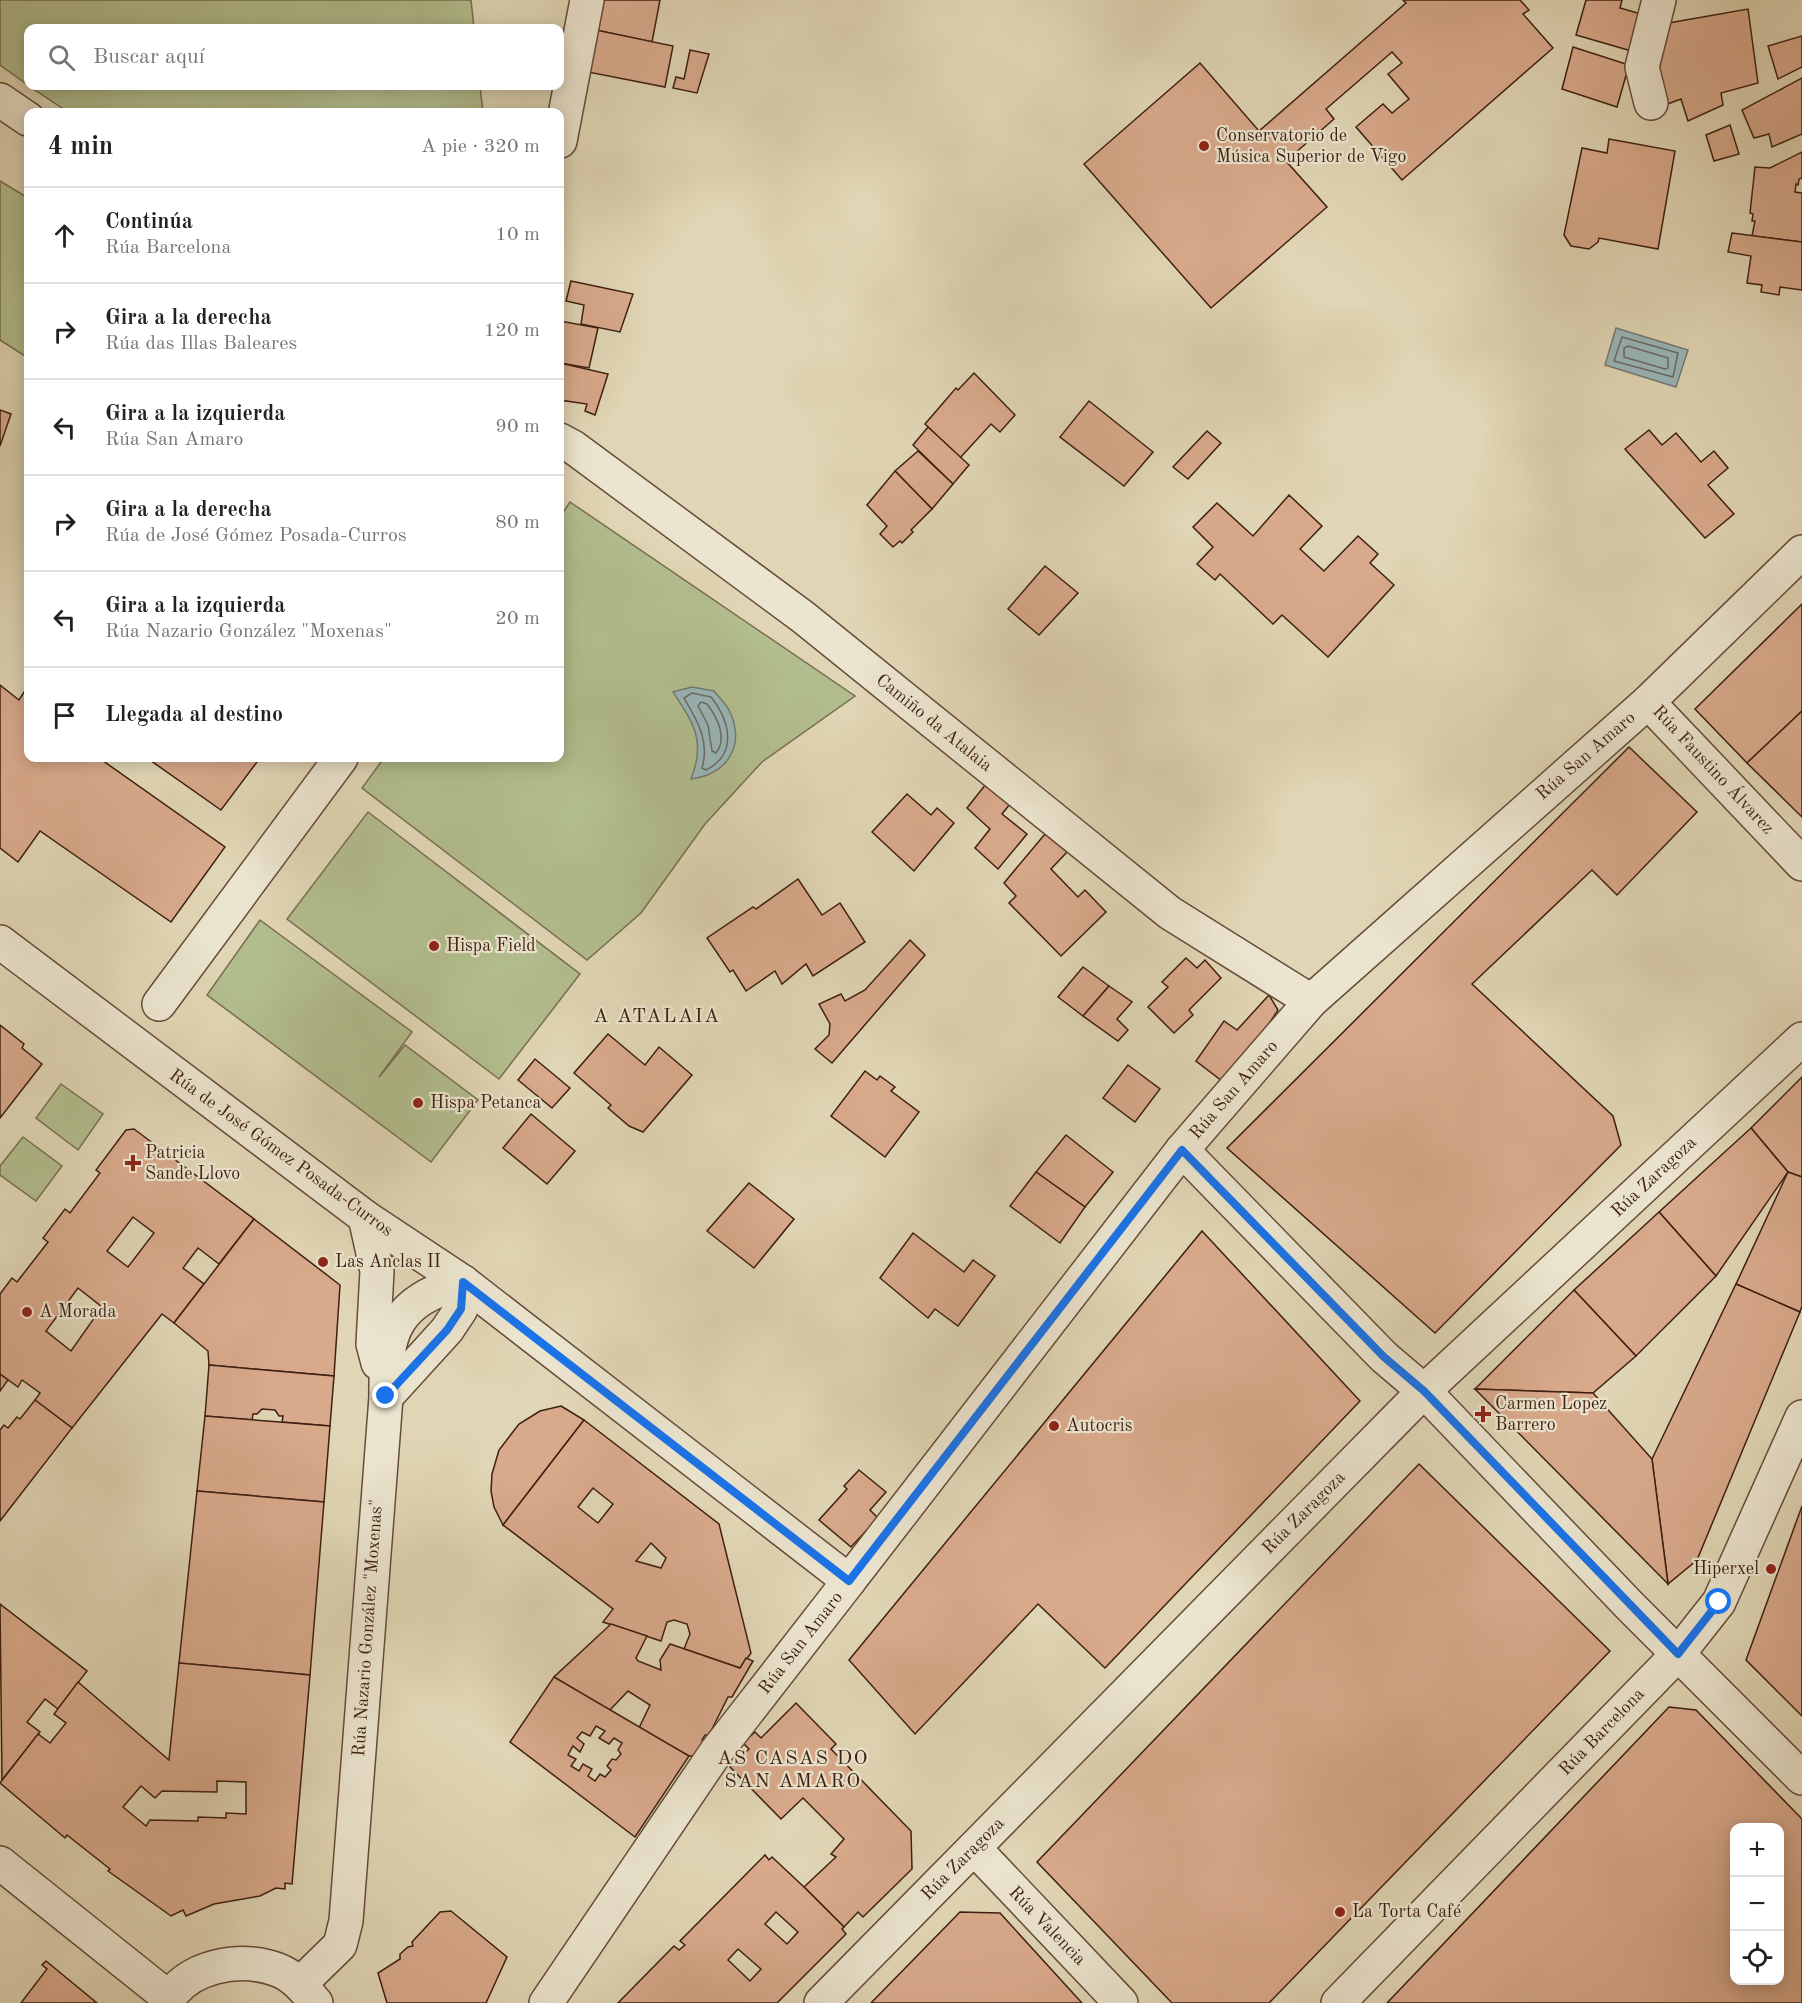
<!DOCTYPE html>
<html lang="es">
<meta charset="utf-8">
<style>
:root{--surface:#fff;--page:#f6f6f6;--text:#202124;--muted:#757577;--line:#e0e0e0}
body{margin:0;font-family:"Old Standard TT",serif;background:var(--page);color:var(--text)}
.controls{position:absolute;right:18px;bottom:18px;display:grid;overflow:hidden;border-radius:12px;box-shadow:0 3px 15px #0003}
.controls button{width:54px;height:54px;display:grid;place-items:center;padding:0;border:0;border-bottom:2px solid var(--line);background:var(--surface);color:var(--text);font:30px sans-serif}
.stop{position:absolute;width:18px;height:18px;margin:-14px;border:4px solid #1a73e8;border-radius:50%;background:#fff}
.stop.end{background:#1a73e8;border-color:#fff;box-shadow:0 2px 6px #0008}
.list{margin:0;padding:0;list-style:none}
h2{display:flex;justify-content:space-between;align-items:center;height:78px;margin:0;padding:0 24px;font-size:26px}
h2 small{font-size:20px;font-weight:400;color:var(--muted)}
.list li{display:grid;grid-template-columns:39px 1fr auto;gap:18px;align-items:center;box-sizing:border-box;height:96px;padding:0 24px;border-top:2px solid var(--line)}
.list b{display:block;font-size:22px;white-space:nowrap}
.list p{margin:0;font-size:20px;white-space:nowrap;color:var(--muted)}
.list em{font-size:20px;font-style:normal;color:var(--muted)}
.icon{flex:none;width:33px;height:33px;fill:none;stroke:currentColor;stroke-width:2;stroke-linecap:round;stroke-linejoin:round}
.map{position:relative;flex:none;width:1802px;height:2003px;overflow:hidden}
.search{position:absolute;background:var(--surface);box-shadow:0 3px 15px #0003;left:24px;top:24px;width:540px;height:66px;display:flex;align-items:center;gap:15px;box-sizing:border-box;padding:0 21px;border-radius:12px;color:var(--muted);font-size:22px}
.panel{position:absolute;background:var(--surface);box-shadow:0 3px 15px #0003;left:24px;top:108px;width:540px;height:654px;border-radius:12px}
.map>svg:first-child{display:block}
.green{fill:#b2bd8d;stroke:#786e4f;stroke-width:1.5}
.water{fill:#99b6b8;stroke:#757a75;stroke-width:1.5}
.lines{fill:none;stroke-linecap:round;stroke-linejoin:round}
.shore{stroke:#6c6a64;stroke-width:1.5}
.building{fill:#d8a98b;stroke:#3e1f11;stroke-width:1.5;fill-rule:evenodd}
.pedestrian-casing{stroke:#664c3a;stroke-width:36}
.minor-casing{stroke:#664c3a;stroke-width:36}
.pedestrian{stroke:#ebe4ce;stroke-width:33}
.minor{stroke:#ebe4ce;stroke-width:33}
.route{stroke:#1a73e8;stroke-width:8}
.poi-dot{fill:#8f2418;stroke:#ebe4ce;stroke-width:2}
.labels{text-anchor:middle;dominant-baseline:central;stroke-width:4.5;stroke-linejoin:round;paint-order:stroke}
.poi-label{font-size:18px;fill:#3e1f11;stroke:#ebe4ce;text-anchor:start}
.street-label{font-size:18px;fill:#3e1f11;stroke:#ebe4ce}
.neighbourhood-label{font-size:20px;letter-spacing:1.5px;fill:#3e1f11;stroke:#ebe4ce}
</style>
<div class="map">
<svg width="1802" height="2003" viewBox="0 0 1802 2003">
<rect width="100%" height="100%" fill="#e0d5b4"/>
<filter id="stains"><feTurbulence type="fractalNoise" baseFrequency=".00333" numOctaves="4"/><feColorMatrix values="0 0 0 0 .2 0 0 0 0 .09 0 0 0 0 .02 0 0 0 .5 -.17"/></filter>
<radialGradient id="worn" r=".72"><stop offset=".6" stop-color="#630" stop-opacity="0"/><stop offset="1" stop-color="#630" stop-opacity=".3"/></radialGradient>
<g class="green">
<path d="M0 0H471L474 28H28V85L0 65Z"/>
<path d="M29 86H480L483 112H68Z"/>
<path d="M0 181 28 198V358L0 340Z"/>
<path d="M570 502 855 696 762 762 705 824 641 913 587 960 362 788 384 758H560V517Z"/>
<path d="M368 812 580 974 499 1079 287 919Z"/>
<path d="M260 920 412 1032 379 1077 405 1045 478 1100 431 1162 207 995Z"/>
<path d="M61 1084 103 1114 78 1150 36 1118Z"/>
<path d="M23 1137 62 1166 36 1201 0 1175V1166Z"/>
</g>
<g class="water">
<path d="M1616 328 1688 350 1676 387 1605 365Z"/>
<path d="M692 687 714 691C719 697 725 703 729 710 746 745 728 774 691 779 706 741 694 724 673 692Z"/>
</g>
<g class="lines">
<g class="shore">
<path d="M1622 337 1678 353 1673 377 1614 361Z"/>
<path d="M1628 346 1668 358V368L1665 369 1624 357V348Z"/>
<path d="M692 693 711 697C730 721 738 754 706 770L702 768C710 741 697 720 684 698Z"/>
<path d="M701 702 707 704C717 717 728 738 716 753L712 751 708 725 698 706Z"/>
</g>
</g>
<g class="building">
<path d="M603 0H660L652 42 596 30Z"/>
<path d="M1403 0H1520L1529 10 1523 14 1553 48 1402 180 1356 127 1383 104 1392 113 1409 99 1388 74 1402 63 1392 52 1326 109 1334 119 1286 161 1327 207 1211 308 1084 164 1200 63 1259 131 1406 3Z"/>
<path d="M1586 0H1622L1620 8 1648 16 1635 52 1576 35Z"/>
<path d="M1748 9 1758 83 1721 93 1723 105 1688 121 1681 99 1665 105 1653 55 1663 24Z"/>
<path d="M596 30 673 46 665 87 588 72Z"/>
<path d="M1802 36V67L1778 79 1768 46Z"/>
<path d="M1573 47 1629 65 1617 107 1562 89Z"/>
<path d="M690 50 709 54 697 93 673 88 676 77 684 79Z"/>
<path d="M1802 78V134L1772 147 1769 134 1754 138 1742 110Z"/>
<path d="M1730 125 1739 154 1714 161 1706 135Z"/>
<path d="M1609 139 1675 151 1658 249 1599 238 1598 242 1589 249 1571 246 1564 235 1582 148 1607 153Z"/>
<path d="M1802 152V178L1799 179 1798 185 1796 184 1795 192 1802 193V242L1752 236 1755 221H1752L1753 214 1750 213 1755 167 1770 168Z"/>
<path d="M1732 233 1802 242V290L1780 287 1779 295 1761 292 1762 285 1747 283 1751 256 1728 252Z"/>
<path d="M571 281 633 294 620 332 581 324 584 305 566 301Z"/>
<path d="M560 321 598 328 589 368 560 363Z"/>
<path d="M560 363 608 374 595 415 585 411 587 404 560 400Z"/>
<path d="M974 373 1015 415 1000 432 991 424 960 458 925 424 956 388 958 390Z"/>
<path d="M1089 401 1153 452 1124 486 1060 437Z"/>
<path d="M0 410 11 414 0 446Z"/>
<path d="M928 427 969 465 953 484 913 445Z"/>
<path d="M1649 430 1662 445 1676 433 1701 462 1714 451 1728 468 1708 485 1734 514 1705 538 1625 449Z"/>
<path d="M1207 431 1221 443 1188 479 1173 467Z"/>
<path d="M918 451 953 484 932 509 895 471Z"/>
<path d="M895 471 932 509 911 530 913 532 902 543 900 541 893 547 880 534 887 526 867 505Z"/>
<path d="M1289 495 1322 526 1300 549 1324 571 1358 536 1378 554 1370 563 1394 585 1328 657 1282 615 1273 624 1220 574 1215 580 1197 564 1213 547 1193 527 1217 503 1253 536Z"/>
<path d="M1045 566 1078 593 1039 635 1008 609Z"/>
<path d="M1802 604V711L1747 763 1695 709Z"/>
<path d="M0 685 19 700 28 686V758H99L225 847 171 922 40 831 18 862 0 848Z"/>
<path d="M1802 711V817L1747 763Z"/>
<path d="M1629 747 1697 812 1617 895 1592 870 1472 984 1613 1116 1621 1145 1435 1333 1227 1148Z"/>
<path d="M147 758H260L221 810Z"/>
<path d="M986 784 1010 804 1002 814 1027 834 998 869 975 848 990 829 967 808Z"/>
<path d="M907 794 931 815 937 808 954 823 914 871 872 832Z"/>
<path d="M1045 834 1067 852 1051 869 1078 897 1085 890 1106 912 1061 956 1009 903 1016 896 1004 883Z"/>
<path d="M798 879 822 915 840 903 865 942 813 976 806 964 782 984 775 971 746 991 733 970 730 972 707 938 753 907 756 909Z"/>
<path d="M910 940 925 955 832 1063 815 1049 829 1035 830 1024 819 1004 841 994 845 1001 865 990Z"/>
<path d="M1186 958 1197 968 1205 960 1221 978 1189 1010 1193 1015 1174 1033 1148 1007 1168 987 1162 982Z"/>
<path d="M1083 967 1109 986 1083 1016 1058 997Z"/>
<path d="M1109 986 1132 1002 1117 1019 1128 1030 1118 1041 1083 1016Z"/>
<path d="M1269 995 1278 1010 1256 1043 1222 1081 1196 1061 1224 1021 1237 1030Z"/>
<path d="M0 1025 24 1044 22 1048 42 1064 0 1118Z"/>
<path d="M608 1034 645 1065 659 1047 692 1075 643 1132 629 1126 608 1108 611 1105 574 1073Z"/>
<path d="M535 1059 570 1088 552 1108 518 1080Z"/>
<path d="M1128 1065 1160 1089 1135 1122 1103 1098Z"/>
<path d="M865 1071 877 1080 880 1076 895 1087 891 1091 919 1112 885 1157 831 1116Z"/>
<path d="M1802 1077V1177L1788 1172 1751 1128Z"/>
<path d="M531 1114 575 1151 547 1184 503 1148Z"/>
<path d="M1751 1128 1788 1172 1716 1276 1659 1212Z"/>
<path d="M134 1129 254 1219 219 1264 198 1248 183 1268 204 1284 174 1323 162 1314 72 1428 35 1400 40 1393 22 1380 18 1387 0 1374V1294L12 1278 17 1282 48 1242 43 1238 65 1209 70 1213 100 1173 96 1170 126 1130ZM133 1217 154 1233 128 1267 107 1251ZM78 1288 102 1307 71 1351 46 1331Z"/>
<path d="M1066 1135 1113 1172 1085 1207 1036 1172Z"/>
<path d="M1036 1172 1085 1207 1060 1243 1010 1206Z"/>
<path d="M1788 1172 1802 1177V1306L1800 1312 1736 1284Z"/>
<path d="M749 1183 794 1219 754 1268 707 1231Z"/>
<path d="M1659 1212 1716 1276 1636 1356 1574 1290Z"/>
<path d="M254 1219 340 1285 334 1376 209 1365 208 1351 174 1323Z"/>
<path d="M1202 1231 1360 1401 1105 1668 1038 1604 915 1734 849 1660Z"/>
<path d="M913 1233 964 1272 973 1260 995 1276 958 1326 935 1309 928 1318 880 1278Z"/>
<path d="M1736 1284 1800 1312 1697 1560 1668 1584 1652 1459Z"/>
<path d="M1574 1290 1636 1356 1593 1393 1475 1389Z"/>
<path d="M209 1365 334 1376 330 1426 282 1422 283 1416H279L275 1410 262 1409 257 1414H253L252 1420 205 1416Z"/>
<path d="M0 1374 8 1380 0 1391Z"/>
<path d="M1475 1389 1593 1393 1652 1459 1668 1584Z"/>
<path d="M35 1400 72 1428 0 1521V1430L4 1425 8 1428 17 1417 20 1419Z"/>
<path d="M561 1406 584 1420 503 1525 494 1507 491 1491 492 1474 499 1450 519 1424 540 1411Z"/>
<path d="M205 1416 330 1426 324 1502 197 1491Z"/>
<path d="M584 1420 719 1524 751 1653 740 1668 684 1649 690 1634 687 1624 674 1620 667 1622 661 1641 603 1622 613 1609 503 1525ZM593 1488 613 1504 598 1523 578 1507ZM651 1543 666 1558 661 1568 636 1561Z"/>
<path d="M1419 1464 1610 1651 1269 2003H1172L1037 1862Z"/>
<path d="M859 1470 886 1492 870 1510 878 1518 851 1547 819 1520 847 1489 844 1486Z"/>
<path d="M197 1491 324 1502 310 1675 179 1663Z"/>
<path d="M1802 1506V1716L1746 1660Z"/>
<path d="M0 1604 87 1671 58 1709 45 1699 27 1722 40 1732 2 1780Z"/>
<path d="M611 1624 647 1636 636 1658 638 1661 661 1670 660 1660 670 1644 740 1668 746 1658 753 1661 732 1697H728L709 1735H705L702 1740 704 1744 696 1756H689L639 1728 650 1705 628 1691 609 1711 554 1677Z"/>
<path d="M179 1663 310 1675 292 1884 285 1883V1889L276 1888 260 1896 214 1904 186 1916 183 1910 171 1916 108 1871 110 1869 67 1835 65 1838 0 1783 38 1734 50 1743 66 1723 54 1714 78 1682 169 1760ZM217 1781 246 1782V1814L226 1813V1818L198 1817V1821L150 1820 146 1826 123 1807 141 1786 155 1798 162 1791 217 1792Z"/>
<path d="M554 1677 689 1756 635 1837 510 1742ZM596 1726 605 1731 599 1738 609 1744 614 1738 622 1743 618 1750 621 1754 616 1760 612 1759 607 1766 611 1770 605 1777 600 1774 595 1781 588 1776 592 1769 583 1764 579 1771 571 1766 576 1759 568 1755 573 1746 580 1752 584 1744 577 1738 582 1732 590 1736Z"/>
<path d="M796 1703 836 1744 831 1749 911 1831 912 1869 863 1917 858 1912 844 1927 804 1887 836 1857 831 1854 844 1839 803 1798 781 1819 730 1767 749 1749 743 1743 755 1732 761 1738Z"/>
<path d="M1669 1707 1696 1710 1802 1819V2003H1387ZM1734 1828H1780V1980H1734Z"/>
<path d="M765 1855 769 1860 772 1857 804 1887 844 1927 842 1929 846 1934 777 2003H618L674 1946 679 1950 685 1945 680 1941ZM776 1912 798 1932 787 1944 765 1924ZM738 1949 761 1969 750 1981 728 1960Z"/>
<path d="M451 1911 507 1957 486 2003H387L378 1973 400 1959V1954L408 1947 413 1946 412 1942 440 1912Z"/>
<path d="M960 1912 1000 1913 1082 2003H871Z"/>
<path d="M46 1961 97 2003H21L47 1969 42 1965Z"/>
</g>
<g class="lines">
<g class="pedestrian-casing">
<g id="pedestrian">
<path d="M159 1004 341 758"/>
<path d="M546 2003 716 1752 849 1581"/>
</g>
</g>
<g class="minor-casing">
<g id="minor">
<path d="M0 100 28 119"/>
<path d="M1651 103 1642 67 1659 0"/>
<path d="M560 141 587 0"/>
<path d="M560 440 573 447 803 617 1170 913 1311 1001"/>
<path d="M1648 702 1802 864"/>
<path d="M0 942 365 1217 463 1282 849 1581 1182 1150 1311 1001 1648 702 1802 552"/>
<path d="M1182 1150 1384 1357 1424 1391 1630 1606 1802 1778"/>
<path d="M365 1217 377 1271 373 1344 378 1363"/>
<path d="M386 1397 447 1330 461 1309 463 1282"/>
<path d="M974 1848 1121 2003"/>
<path d="M0 1863 169 1998"/>
<path d="M300 1984 340 1945 346 1921 386 1397C385 1331 395 1301 463 1282"/>
<path d="M166 2003C187 1965 240 1956 278 1970 294 1976 305 1990 316 2003"/>
<path d="M821 2003 1424 1391 1802 1039"/>
<path d="M1338 2003 1678 1654 1719 1602 1802 1417"/>
</g>
</g>
<use href="#pedestrian" class="pedestrian"/>
<use href="#minor" class="minor"/>
</g>
<g class="lines">
<path class="route" d="M386 1396 447 1330 461 1309 463 1282 849 1581 1182 1150 1384 1357 1424 1391 1678 1654 1719 1602"/>
</g>
<g class="poi-dot">
<circle cx="1204" cy="146" r="6"/>
<circle cx="434" cy="946" r="6"/>
<circle cx="418" cy="1103" r="6"/>
<path d="M130 1154h6v6h6v6h-6v6h-6v-6h-6v-6h6z"/>
<circle cx="323" cy="1262" r="6"/>
<circle cx="27" cy="1312" r="6"/>
<path d="M1480 1405h6v6h6v6h-6v6h-6v-6h-6v-6h6z"/>
<circle cx="1054" cy="1426" r="6"/>
<circle cx="1771" cy="1569" r="6"/>
<circle cx="1340" cy="1912" r="6"/>
</g>
<g class="labels">
<g class="poi-label">
<text x="1216" y="136">Conservatorio de<tspan x="1216" dy="21">Música Superior de Vigo</tspan></text>
<text x="446" y="946">Hispa Field</text>
<text x="430" y="1103">Hispa Petanca</text>
<text x="145" y="1153">Patricia<tspan x="145" dy="21">Sande Llovo</tspan></text>
<text x="335" y="1262">Las Anclas II</text>
<text x="39" y="1312">A Morada</text>
<text x="1495" y="1404">Carmen Lopez<tspan x="1495" dy="21">Barrero</tspan></text>
<text x="1066" y="1426">Autocris</text>
<text x="1759" y="1569" text-anchor="end">Hiperxel</text>
<text x="1352" y="1912">La Torta Café</text>
</g>
<g class="street-label">
<text transform="translate(934 723) rotate(39)">Camiño da Atalaia</text>
<text transform="translate(1586 756) rotate(-41)">Rúa San Amaro</text>
<text transform="translate(1713 770) rotate(47)">Rúa Faustino Álvarez</text>
<text transform="translate(1234 1090) rotate(-49)">Rúa San Amaro</text>
<text transform="translate(281 1153) rotate(36)">Rúa de José Gómez Posada-Curros</text>
<text transform="translate(1654 1177) rotate(-43)">Rúa Zaragoza</text>
<text transform="translate(1304 1513) rotate(-45)">Rúa Zaragoza</text>
<text transform="translate(368 1628) rotate(-86)">Rúa Nazario González "Moxenas"</text>
<text transform="translate(801 1643) rotate(-52)">Rúa San Amaro</text>
<text transform="translate(1602 1732) rotate(-46)">Rúa Barcelona</text>
<text transform="translate(963 1859) rotate(-45)">Rúa Zaragoza</text>
<text transform="translate(1047 1926) rotate(46)">Rúa Valencia</text>
</g>
<g class="neighbourhood-label">
<text x="657" y="1017">A ATALAIA</text>
<text x="793" y="1759">AS CASAS DO<tspan x="793" dy="23">SAN AMARO</tspan></text>
</g>
</g>
<rect width="100%" height="100%" filter="url(#stains)"/>
<rect width="100%" height="100%" fill="url(#worn)"/>
</svg>
<div class="controls">
<button>+</button>
<button>−</button>
<button><svg class="icon" aria-label="locate" viewBox="0 0 24 24"><circle cx="12" cy="12" r="6"/><path d="M12 2v4M12 18v4M2 12h4M18 12h4"/></svg></button>
</div>
<div class="stop" style="left:1719px;top:1602px"></div>
<div class="stop end" style="left:386px;top:1396px"></div>
<div class="search"><svg class="icon" aria-label="search" viewBox="0 0 24 24"><circle cx="10" cy="10" r="6"/><path d="M15 15l6 6"/></svg>Buscar aquí</div>
<section class="panel">
<h2>4 min<small>A pie · 320 m</small></h2>
<ul class="list">
<li><svg class="icon" aria-label="ahead" viewBox="0 0 24 24"><path d="M12 20V5M6 11l6-6 6 6"/></svg><div><b>Continúa</b><p>Rúa Barcelona</p></div><em>10 m</em></li>
<li><svg class="icon" aria-label="right" viewBox="0 0 24 24"><path d="M7 20v-9h11M14 6l5 5-5 5"/></svg><div><b>Gira a la derecha</b><p>Rúa das Illas Baleares</p></div><em>120 m</em></li>
<li><svg class="icon" aria-label="left" viewBox="0 0 24 24"><path d="M17 20v-9H6M10 6l-5 5 5 5"/></svg><div><b>Gira a la izquierda</b><p>Rúa San Amaro</p></div><em>90 m</em></li>
<li><svg class="icon" aria-label="right" viewBox="0 0 24 24"><path d="M7 20v-9h11M14 6l5 5-5 5"/></svg><div><b>Gira a la derecha</b><p>Rúa de José Gómez Posada-Curros</p></div><em>80 m</em></li>
<li><svg class="icon" aria-label="left" viewBox="0 0 24 24"><path d="M17 20v-9H6M10 6l-5 5 5 5"/></svg><div><b>Gira a la izquierda</b><p>Rúa Nazario González &quot;Moxenas&quot;</p></div><em>20 m</em></li>
<li><svg class="icon" aria-label="arrive" viewBox="0 0 24 24"><path d="M6 21V4h12l-3 4 3 4H6"/></svg><div><b>Llegada al destino</b></div></li>
</ul>
</section>
</div>
